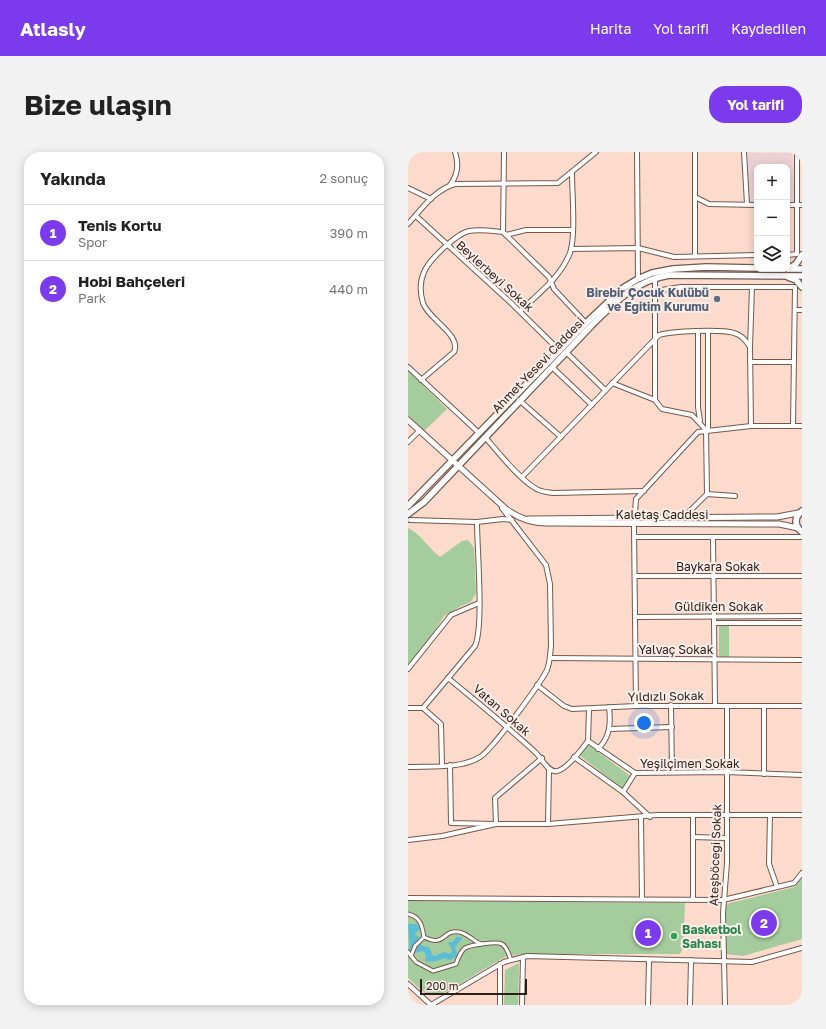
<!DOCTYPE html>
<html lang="tr">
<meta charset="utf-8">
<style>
:root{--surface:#fff;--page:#f2f2f2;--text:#222;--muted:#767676;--line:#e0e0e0;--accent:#7c3aed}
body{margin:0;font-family:"Golos Text",sans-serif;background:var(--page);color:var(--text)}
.controls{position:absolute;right:12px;top:12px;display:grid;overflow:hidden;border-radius:8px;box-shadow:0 2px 10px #0003}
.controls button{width:36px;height:36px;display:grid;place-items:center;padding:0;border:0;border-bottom:1px solid var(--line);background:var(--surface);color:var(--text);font:20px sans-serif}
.scale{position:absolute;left:12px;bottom:10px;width:107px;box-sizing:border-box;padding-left:4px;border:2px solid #2b1f1a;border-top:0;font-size:11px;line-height:14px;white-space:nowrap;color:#2b1f1a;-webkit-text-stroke:3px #faece6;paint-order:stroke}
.you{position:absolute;left:236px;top:571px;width:14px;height:14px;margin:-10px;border:3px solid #fff;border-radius:50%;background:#1a73e8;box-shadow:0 0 0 6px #1a73e833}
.badge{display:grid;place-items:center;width:26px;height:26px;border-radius:50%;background:var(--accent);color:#fff;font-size:13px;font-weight:700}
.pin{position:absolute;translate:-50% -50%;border:2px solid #fff;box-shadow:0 1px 4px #0006}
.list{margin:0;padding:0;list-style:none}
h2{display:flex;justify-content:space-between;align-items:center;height:52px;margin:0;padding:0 16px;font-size:17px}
h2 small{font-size:13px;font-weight:400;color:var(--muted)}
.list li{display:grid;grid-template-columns:26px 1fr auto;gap:12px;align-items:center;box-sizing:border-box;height:56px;padding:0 16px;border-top:1px solid var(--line)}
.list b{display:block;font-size:15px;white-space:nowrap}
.list p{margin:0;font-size:13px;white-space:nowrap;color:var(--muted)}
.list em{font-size:13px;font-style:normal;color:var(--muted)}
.icon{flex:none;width:22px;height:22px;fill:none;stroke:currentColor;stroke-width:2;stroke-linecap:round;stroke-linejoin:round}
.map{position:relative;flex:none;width:394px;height:853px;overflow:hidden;border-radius:16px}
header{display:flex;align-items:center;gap:24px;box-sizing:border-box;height:56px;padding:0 20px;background:var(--accent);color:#fff}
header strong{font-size:19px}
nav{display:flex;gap:22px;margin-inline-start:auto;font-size:14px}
.intro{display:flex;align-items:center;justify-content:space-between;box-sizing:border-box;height:96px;padding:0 24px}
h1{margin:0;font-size:28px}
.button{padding:10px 18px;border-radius:16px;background:var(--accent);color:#fff;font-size:14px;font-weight:700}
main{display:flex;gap:24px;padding:0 24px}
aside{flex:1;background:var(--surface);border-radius:16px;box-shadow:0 2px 10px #0003}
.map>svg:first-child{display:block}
.education{fill:#ebd1d6}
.green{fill:#a4cc9d}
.water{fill:#5dbdd6}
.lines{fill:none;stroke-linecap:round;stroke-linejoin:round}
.pedestrian-casing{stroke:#75584c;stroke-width:5}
.minor-casing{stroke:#75584c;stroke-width:6}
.tertiary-casing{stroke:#75584c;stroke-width:7}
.secondary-casing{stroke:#75584c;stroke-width:8}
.pedestrian{stroke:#fff;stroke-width:3}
.minor{stroke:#fff;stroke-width:4}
.tertiary{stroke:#fff;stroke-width:5}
.secondary{stroke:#fff;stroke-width:5.5}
.service-dot{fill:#5c6f8a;stroke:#faece6;stroke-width:1.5}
.leisure-dot{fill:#2e9e5b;stroke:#faece6;stroke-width:1.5}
.labels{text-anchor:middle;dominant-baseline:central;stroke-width:4;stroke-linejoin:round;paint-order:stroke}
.street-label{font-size:12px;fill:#2b1f1a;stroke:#faece6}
.service-label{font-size:12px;font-weight:bold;fill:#4e5e75;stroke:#faece6;text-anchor:end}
.leisure-label{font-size:12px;font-weight:bold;fill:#27864d;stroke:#faece6;text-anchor:start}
</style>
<header>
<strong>Atlasly</strong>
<nav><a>Harita</a><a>Yol tarifi</a><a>Kaydedilen</a></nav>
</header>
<div class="intro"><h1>Bize ulaşın</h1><a class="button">Yol tarifi</a></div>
<main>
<aside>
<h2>Yakında<small>2 sonuç</small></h2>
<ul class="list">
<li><span class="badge">1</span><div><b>Tenis Kortu</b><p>Spor</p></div><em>390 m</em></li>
<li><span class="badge">2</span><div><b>Hobi Bahçeleri</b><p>Park</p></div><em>440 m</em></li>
</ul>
</aside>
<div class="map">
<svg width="394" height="853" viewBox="0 0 394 853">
<rect width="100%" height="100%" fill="#fcdacc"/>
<path class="education" d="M340 1H384L386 50H379V15H349V50H341Z"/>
<g class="green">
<path d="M0 218 39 257 16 279 0 263Z"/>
<path d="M0 376C13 382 20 396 32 405L54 389 60 388 66 396 68 441 63 450 53 454 36 464 18 493 0 513Z"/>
<path d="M321 473V505L311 504V474Z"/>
<path d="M179 592 224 625 215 637 170 602Z"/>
<path d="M394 726V787L335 804 318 802 317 754 322 751 387 735Z"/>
<path d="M0 749 277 751 275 796 272 802H113L97 805 36 841C18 848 13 837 0 826Z"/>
<path d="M111 811 110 853H96L97 818Z"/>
</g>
<path class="water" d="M0 772H9L12 777 6 783 10 784 14 794 21 795 25 804H27L36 800 42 802 44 798 40 791 46 789 48 785H53L54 787 47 795 49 802 48 805 42 808 35 806C30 810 23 810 17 809L18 803 15 799 6 801 2 799Z"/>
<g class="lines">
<g class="pedestrian-casing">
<g id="pedestrian">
<path d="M0 762C13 765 14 774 16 785 38 796 34 777 51 780 59 781 65 789 73 792"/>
<path d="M0 800 8 810 25 819 48 812C50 806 52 800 57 796 62 793 89 789 94 792 99 795 101 803 103 808"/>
<path d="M3 804 7 794 16 785"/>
</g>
</g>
<g class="minor-casing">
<g id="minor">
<path d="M96 0 95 80 141 125 146 137 178 171"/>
<path d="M229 0 230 127"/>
<path d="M287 0V103"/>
<path d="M336 0 339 52"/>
<path d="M42 33C50 23 51 12 47 0"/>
<path d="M0 36 23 47"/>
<path d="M287 45 301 52 349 53"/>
<path d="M379 53H394"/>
<path d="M8 64 102 150 152 199"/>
<path d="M0 72C14 57 26 38 47 32L150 31 188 0"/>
<path d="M98 83 118 78H164"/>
<path d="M163 97 230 96 266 105 349 103"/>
<path d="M379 103 389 102V0"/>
<path d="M247 126V248"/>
<path d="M247 139 273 135H387L385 274"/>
<path d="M387 158H394"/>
<path d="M112 159C130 142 152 126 162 101 168 83 164 42 164 21"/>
<path d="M290 180V255L292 269"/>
<path d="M158 200 197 238"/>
<path d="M342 210H386"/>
<path d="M0 215 71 281"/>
<path d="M144 215 184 253"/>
<path d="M13 228 46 200C54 183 20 167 15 151 12 141 12 129 16 120 21 108 48 82 61 79 72 77 84 79 95 80"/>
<path d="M204 231 247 248 254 257 284 263 298 278"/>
<path d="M111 248 153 285"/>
<path d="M343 274 342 195 344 135"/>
<path d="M298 278 299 342"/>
<path d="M300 278V180"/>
<path d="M77 285C89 299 111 327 127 336 132 340 139 340 145 341L236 339"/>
<path d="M0 290 12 278"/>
<path d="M114 325 251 183C264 179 313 177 326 181 334 183 338 188 342 195"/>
<path d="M275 366 299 342 327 344"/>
<path d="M2 368 69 370 95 367 104 368"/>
<path d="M227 385H394"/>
<path d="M305 385 307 553"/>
<path d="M227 424H394"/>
<path d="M227 465 394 464"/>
<path d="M306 471H394"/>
<path d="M142 506 394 508"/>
<path d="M0 517 43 463 71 451"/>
<path d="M40 526C69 550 99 574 127 600 133 605 140 621 149 619 158 618 174 597 180 589L181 557"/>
<path d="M129 533 156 554 164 557 228 554H394"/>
<path d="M263 553 264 619"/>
<path d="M228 554 226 375 228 347 290 280 343 274H394"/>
<path d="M0 556H15"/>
<path d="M15 556 67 494C76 475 69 396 69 370"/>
<path d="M15 556 33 572 34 613"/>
<path d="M201 577 264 575"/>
<path d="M180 589 227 621 318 620 394 623"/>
<path d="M190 597C202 585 203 572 201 555"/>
<path d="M166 605 215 640 242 665"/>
<path d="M42 613 43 671 88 672 87 646 134 606"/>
<path d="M0 615C22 614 53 617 72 605 84 598 132 532 139 518 142 510 142 503 143 494L142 432 138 413 94 356"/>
<path d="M356 622V554"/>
<path d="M215 640 227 621"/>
<path d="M362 663 361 712 369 735"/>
<path d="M233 666 234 747"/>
<path d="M140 672 141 617"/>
<path d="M285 685 318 686"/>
<path d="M0 688 34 684 88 672H140L249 663H394"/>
<path d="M0 746 315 748 386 731 394 721"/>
<path d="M285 748V663"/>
<path d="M92 812V853"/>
<path d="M0 832 23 853"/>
<path d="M23 853 96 810 119 804 344 810 394 796"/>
<path d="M114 853 115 805"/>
<path d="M240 853 241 808"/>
<path d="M282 853 283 808"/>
<path d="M317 853 315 761 319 711V554"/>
</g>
</g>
<g class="tertiary-casing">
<g id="tertiary">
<path d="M0 268 98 357C110 366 124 371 139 371L371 372 390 376"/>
<path d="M120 367 369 365 390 361"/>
</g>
</g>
<g class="secondary-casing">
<g id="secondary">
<path d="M380 117 388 112 394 103"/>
<path d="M381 117H394"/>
<path d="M380 125 388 128 394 135"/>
<path d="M0 354 178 171 215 136 230 127 244 121 265 117 298 115 349 116"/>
<path d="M394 359C386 365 386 374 394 380"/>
<path d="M0 362 16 350 183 174C207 150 228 128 262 123L394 124"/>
</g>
</g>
<use href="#pedestrian" class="pedestrian"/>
<use href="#minor" class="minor"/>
<use href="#tertiary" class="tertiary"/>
<use href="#secondary" class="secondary"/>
</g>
<circle class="service-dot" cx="309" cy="147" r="4"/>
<circle class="leisure-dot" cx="266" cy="784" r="4"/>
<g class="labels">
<g class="street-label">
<text transform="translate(87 124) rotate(42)">Beylerbeyi Sokak</text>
<text transform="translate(130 213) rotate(-46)">Ahmet Yesevi Caddesi</text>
<text x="254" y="362">Kaletaş Caddesi</text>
<text x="310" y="414">Baykara Sokak</text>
<text x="311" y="454">Güldiken Sokak</text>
<text x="268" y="497">Yalvaç Sokak</text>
<text transform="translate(258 544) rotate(-1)">Yıldızlı Sokak</text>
<text transform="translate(94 558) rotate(41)">Vatan Sokak</text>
<text x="282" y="611">Yeşilçimen Sokak</text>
<text transform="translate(307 703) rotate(-88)">Ateşböceği Sokak</text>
</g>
<g class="service-label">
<text x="301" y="140">Birebir Çocuk Kulübü<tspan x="301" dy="14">ve Eğitim Kurumu</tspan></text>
</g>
<g class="leisure-label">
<text x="274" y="777">Basketbol<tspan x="274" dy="14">Sahası</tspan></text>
</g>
</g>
</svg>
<div class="controls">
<button>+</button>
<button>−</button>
<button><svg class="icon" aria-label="layers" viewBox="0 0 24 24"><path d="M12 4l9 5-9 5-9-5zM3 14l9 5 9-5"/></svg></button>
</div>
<div class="scale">200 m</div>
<div class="you"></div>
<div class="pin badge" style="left:240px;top:781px">1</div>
<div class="pin badge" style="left:356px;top:771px">2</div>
</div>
</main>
